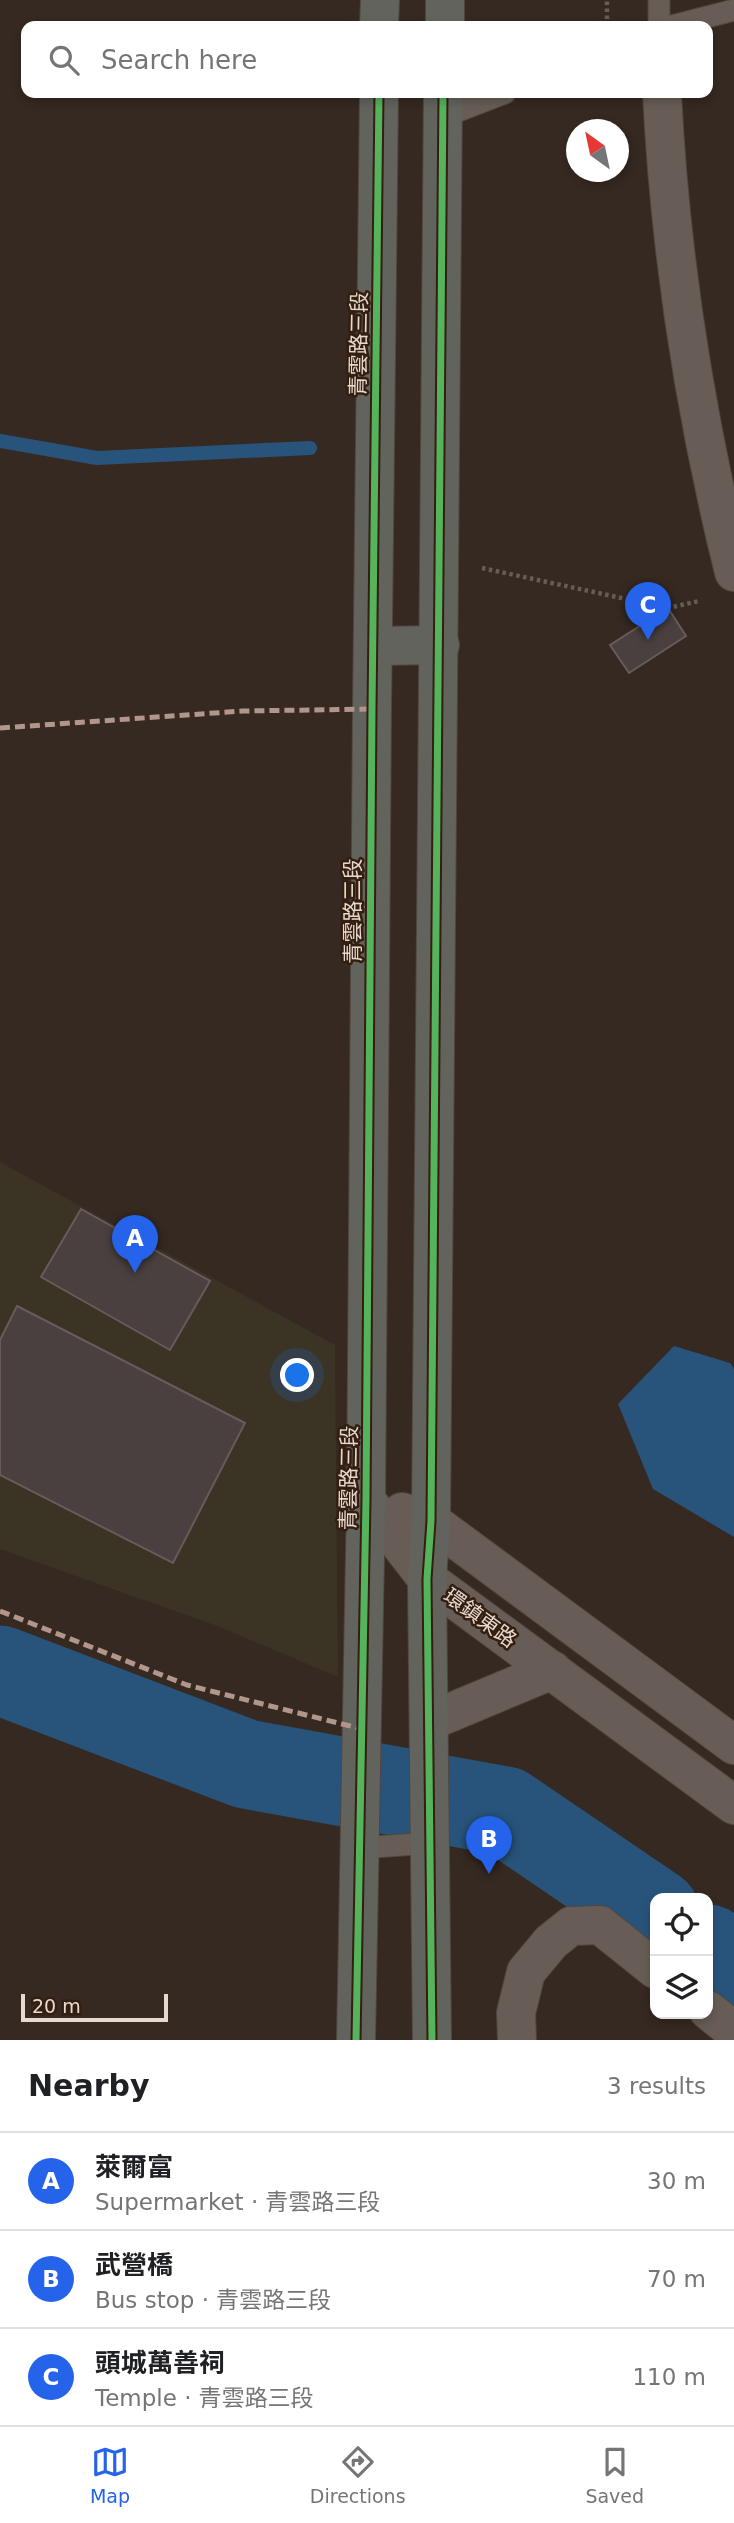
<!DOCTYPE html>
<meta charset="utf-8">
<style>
:root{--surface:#fff;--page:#f6f6f6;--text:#202124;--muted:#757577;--line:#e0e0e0;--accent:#2563eb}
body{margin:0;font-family:"DejaVu Sans","Noto Sans TC",sans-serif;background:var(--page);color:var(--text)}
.controls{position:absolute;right:21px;bottom:21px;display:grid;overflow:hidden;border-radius:14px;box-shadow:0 4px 10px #0003}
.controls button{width:63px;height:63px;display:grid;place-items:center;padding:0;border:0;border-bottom:2px solid var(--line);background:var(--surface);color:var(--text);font:35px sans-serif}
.compass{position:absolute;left:566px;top:119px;width:63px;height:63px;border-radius:50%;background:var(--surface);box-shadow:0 4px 10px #0003;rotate:327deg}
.scale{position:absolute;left:21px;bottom:18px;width:147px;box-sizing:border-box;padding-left:7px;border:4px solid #e8d9d0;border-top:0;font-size:19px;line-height:24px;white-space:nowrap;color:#e8d9d0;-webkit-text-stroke:5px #331e0f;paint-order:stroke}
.you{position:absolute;left:298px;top:1376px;width:24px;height:24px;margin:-18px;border:5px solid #fff;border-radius:50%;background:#1a73e8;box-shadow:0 0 0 10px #1a73e833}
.badge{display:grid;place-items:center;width:46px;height:46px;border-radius:50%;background:var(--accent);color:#fff;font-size:23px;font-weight:700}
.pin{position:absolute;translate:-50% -58px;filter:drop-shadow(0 2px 4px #0008)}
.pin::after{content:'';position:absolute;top:37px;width:24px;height:21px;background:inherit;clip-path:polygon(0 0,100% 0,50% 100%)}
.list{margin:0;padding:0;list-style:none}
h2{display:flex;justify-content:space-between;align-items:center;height:91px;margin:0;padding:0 28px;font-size:30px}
h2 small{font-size:23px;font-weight:400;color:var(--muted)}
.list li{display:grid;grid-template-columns:46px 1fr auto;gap:21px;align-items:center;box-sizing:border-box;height:98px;padding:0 28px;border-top:2px solid var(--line)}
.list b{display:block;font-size:26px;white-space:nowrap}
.list p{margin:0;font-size:23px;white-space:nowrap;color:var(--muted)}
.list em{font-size:23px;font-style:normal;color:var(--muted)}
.icon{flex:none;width:38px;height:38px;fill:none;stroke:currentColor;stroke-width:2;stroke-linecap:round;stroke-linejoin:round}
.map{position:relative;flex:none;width:734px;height:2040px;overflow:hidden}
.search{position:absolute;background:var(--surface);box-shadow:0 4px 10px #0003;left:21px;right:21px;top:21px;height:77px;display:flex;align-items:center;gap:18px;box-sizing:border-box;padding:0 24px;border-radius:14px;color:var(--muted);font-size:26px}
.sheet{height:385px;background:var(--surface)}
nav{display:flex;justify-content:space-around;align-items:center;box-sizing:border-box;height:98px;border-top:2px solid var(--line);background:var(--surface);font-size:19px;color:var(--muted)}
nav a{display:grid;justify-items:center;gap:4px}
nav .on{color:var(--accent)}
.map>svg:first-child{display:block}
.commercial{fill:#3b3323}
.water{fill:#28547b}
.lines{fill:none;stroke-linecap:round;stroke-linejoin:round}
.stream{stroke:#28547b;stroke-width:14}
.river{stroke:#28547b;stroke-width:89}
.building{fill:#4a403f;stroke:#675c5b;stroke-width:2}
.service-casing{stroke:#51463f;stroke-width:23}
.minor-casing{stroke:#51463f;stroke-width:40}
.tertiary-casing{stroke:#51463f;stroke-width:40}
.primary-casing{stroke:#51463f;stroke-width:40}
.path{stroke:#655d57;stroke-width:4.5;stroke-dasharray:3.5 3.5;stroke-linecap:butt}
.service{stroke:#675d56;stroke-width:21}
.minor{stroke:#675d56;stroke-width:38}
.tertiary{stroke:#675d56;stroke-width:38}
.primary{stroke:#63635e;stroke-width:38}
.quiet{stroke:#b2968c;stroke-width:5;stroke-dasharray:10 5;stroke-linecap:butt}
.cycleway-casing{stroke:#331e0f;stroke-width:11}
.cycleway{stroke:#56b35d;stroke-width:7}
.labels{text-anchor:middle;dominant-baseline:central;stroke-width:5;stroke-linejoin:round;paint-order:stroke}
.street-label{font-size:21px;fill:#e8d9d0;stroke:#331e0f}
</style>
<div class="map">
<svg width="734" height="2040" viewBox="0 0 734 2040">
<rect width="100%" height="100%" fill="#352921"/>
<path class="commercial" d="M0 1162 335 1345 338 1677 217 1626 0 1549Z"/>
<path class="water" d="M674 1346 730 1363 734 1369V1537L653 1489 618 1404Z"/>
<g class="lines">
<path class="stream" d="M0 441 97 458 310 448"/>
<g class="river">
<path d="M0 1670 246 1764 505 1811 655 1913"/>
<path d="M708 1949 734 1967"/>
</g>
</g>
<g class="building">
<path d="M668 608 686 636 629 673 610 645Z"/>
<path d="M81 1209 210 1281 170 1350 41 1277Z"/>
<path d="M17 1306 245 1423 173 1563 0 1475V1340Z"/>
</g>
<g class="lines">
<g class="service-casing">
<g id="service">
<path d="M659 0V26"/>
<path d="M672 26 734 10"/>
<path d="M443 117 505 93"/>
<path d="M361 1848 429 1843"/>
</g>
</g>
<g class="minor-casing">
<g id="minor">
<path d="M662 93C670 254 695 415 734 572"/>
<path d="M708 2010 734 2031"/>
<path d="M517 2040 516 2013 526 1972 551 1942 571 1926 600 1925 655 1969"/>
</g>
</g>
<g class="tertiary-casing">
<g id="tertiary">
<path d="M366 1500 427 1579 734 1805"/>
<path d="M402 1512 431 1521 734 1745"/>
<path d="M430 1721 552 1670"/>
</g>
</g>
<g class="primary-casing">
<g id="primary">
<path d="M379 26 380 0"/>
<path d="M445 26V0"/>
<path d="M374 646 440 645"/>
<path d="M356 2040 366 1500 372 709 379 93"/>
<path d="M432 2040 427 1579 431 1521 443 93"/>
</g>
</g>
<g class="path">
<path d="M607 26V0"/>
<path d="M482 568 668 608 699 601"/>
</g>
<use href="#service" class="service"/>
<use href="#minor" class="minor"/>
<use href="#tertiary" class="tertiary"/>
<use href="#primary" class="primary"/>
<g class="quiet">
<path d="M0 728 243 711 372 709"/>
<path d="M0 1611 187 1685 362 1729"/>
</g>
<g class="cycleway-casing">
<g id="cycleway">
<path d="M356 2040 366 1500 372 709 379 93"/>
<path d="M432 2040 427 1579 431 1521 443 93"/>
</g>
</g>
<use href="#cycleway" class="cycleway"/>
</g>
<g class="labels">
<g class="street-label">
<text transform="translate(359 344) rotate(-89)">青雲路三段</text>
<text transform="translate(353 911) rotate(-90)">青雲路三段</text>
<text transform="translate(349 1478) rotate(-89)">青雲路三段</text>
<text transform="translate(480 1618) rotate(36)">環鎮東路</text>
</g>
</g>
</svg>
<div class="controls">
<button><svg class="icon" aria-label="locate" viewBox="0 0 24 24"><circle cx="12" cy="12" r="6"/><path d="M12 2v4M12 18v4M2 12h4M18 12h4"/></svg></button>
<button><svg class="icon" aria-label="layers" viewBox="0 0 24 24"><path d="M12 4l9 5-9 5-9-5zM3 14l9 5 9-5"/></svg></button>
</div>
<svg class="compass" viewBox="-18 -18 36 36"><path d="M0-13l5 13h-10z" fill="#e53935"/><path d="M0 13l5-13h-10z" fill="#757577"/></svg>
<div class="scale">20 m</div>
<div class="you"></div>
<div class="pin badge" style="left:135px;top:1273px">A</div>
<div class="pin badge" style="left:489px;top:1874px">B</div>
<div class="pin badge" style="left:648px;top:640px">C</div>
<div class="search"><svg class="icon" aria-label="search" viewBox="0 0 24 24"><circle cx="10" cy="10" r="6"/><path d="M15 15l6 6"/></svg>Search here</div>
</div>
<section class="sheet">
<h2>Nearby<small>3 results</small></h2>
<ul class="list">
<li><span class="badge">A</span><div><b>萊爾富</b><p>Supermarket · 青雲路三段</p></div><em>30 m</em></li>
<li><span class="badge">B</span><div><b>武營橋</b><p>Bus stop · 青雲路三段</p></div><em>70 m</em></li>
<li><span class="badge">C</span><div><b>頭城萬善祠</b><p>Temple · 青雲路三段</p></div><em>110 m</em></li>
</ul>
</section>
<nav>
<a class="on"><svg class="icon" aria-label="map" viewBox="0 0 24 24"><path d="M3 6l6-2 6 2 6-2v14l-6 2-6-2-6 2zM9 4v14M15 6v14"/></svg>Map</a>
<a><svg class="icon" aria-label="directions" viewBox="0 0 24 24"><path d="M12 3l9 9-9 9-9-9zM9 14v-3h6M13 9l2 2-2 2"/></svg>Directions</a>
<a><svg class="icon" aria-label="saved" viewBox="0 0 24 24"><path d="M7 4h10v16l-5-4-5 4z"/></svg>Saved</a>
</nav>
